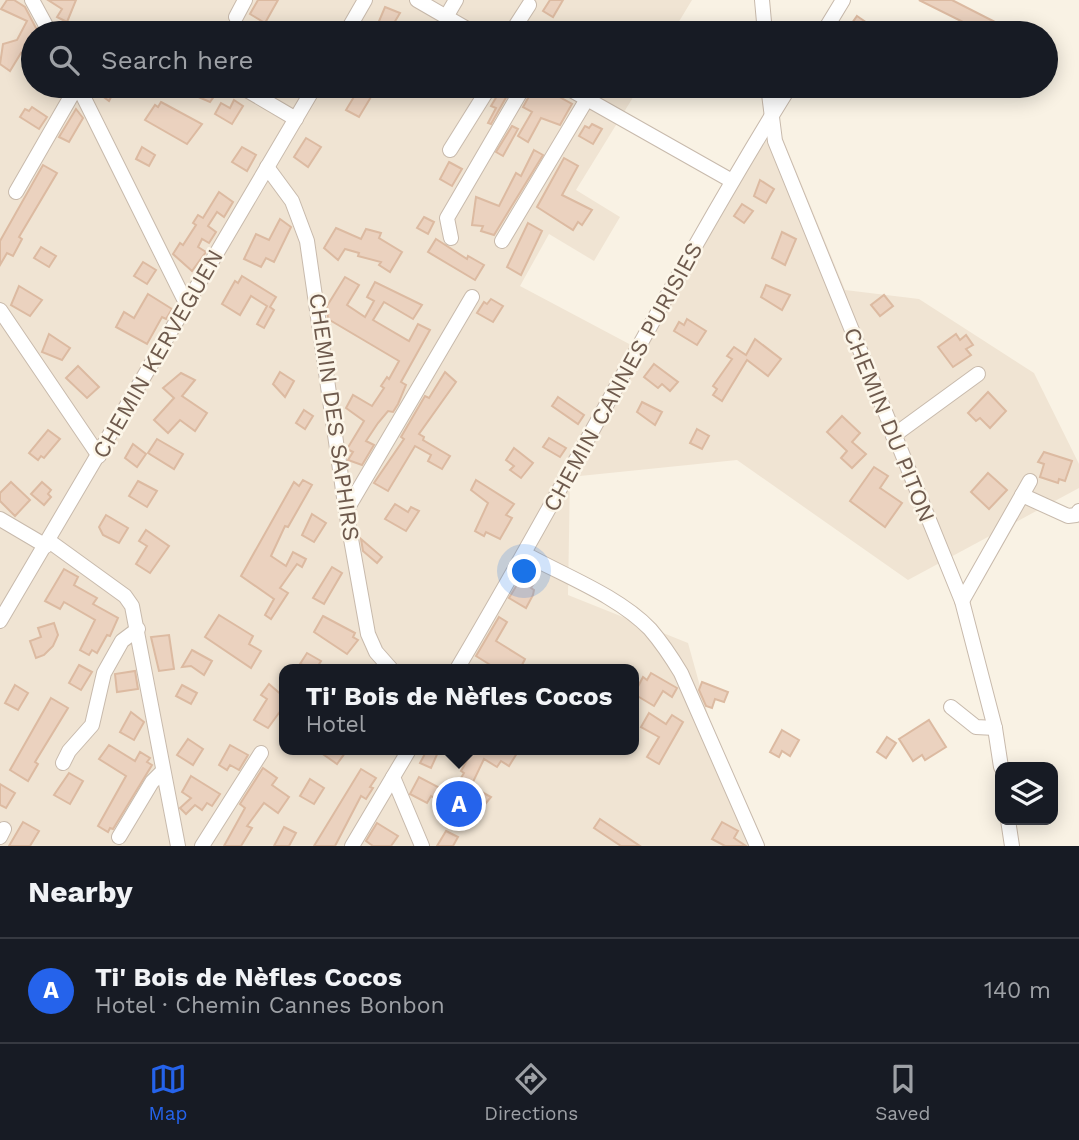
<!DOCTYPE html>
<meta charset="utf-8">
<style>
:root{--surface:#171b24;--page:#20242c;--text:#f1f3f6;--muted:#9ea1a6;--line:#363941;--accent:#2563eb}
body{margin:0;font-family:"Work Sans",sans-serif;background:var(--page);color:var(--text)}
.controls{position:absolute;right:21px;bottom:21px;display:grid;overflow:hidden;border-radius:14px;box-shadow:0 4px 18px #0003}
.controls button{width:63px;height:63px;display:grid;place-items:center;padding:0;border:0;border-bottom:2px solid var(--line);background:var(--surface);color:var(--text);font:35px sans-serif}
.you{position:absolute;left:525px;top:572px;width:24px;height:24px;margin:-18px;border:5px solid #fff;border-radius:50%;background:#1a73e8;box-shadow:0 0 0 10px #1a73e833}
.badge{display:grid;place-items:center;width:46px;height:46px;border-radius:50%;background:var(--accent);color:#fff;font-size:23px;font-weight:700}
.pin{position:absolute;translate:-50% -50%;border:4px solid #fff;box-shadow:0 2px 7px #0006}
.popup{position:absolute;left:279px;top:664px;width:360px;height:91px;box-sizing:border-box;display:grid;place-content:center;border-radius:14px;background:var(--surface);filter:drop-shadow(0 2px 5px #0005);font-size:23px;white-space:nowrap;color:var(--muted)}
.popup b{font-size:26px;color:var(--text)}
.popup::after{content:'';position:absolute;left:50%;top:100%;margin-left:-14px;border:14px solid transparent;border-top-color:var(--surface)}
.list{margin:0;padding:0;list-style:none}
h2{display:flex;justify-content:space-between;align-items:center;height:91px;margin:0;padding:0 28px;font-size:30px}
h2 small{font-size:23px;font-weight:400;color:var(--muted)}
.list li{display:grid;grid-template-columns:46px 1fr auto;gap:21px;align-items:center;box-sizing:border-box;height:105px;padding:0 28px;border-top:2px solid var(--line)}
.list b{display:block;font-size:26px;white-space:nowrap}
.list p{margin:0;font-size:23px;white-space:nowrap;color:var(--muted)}
.list em{font-size:23px;font-style:normal;color:var(--muted)}
.icon{flex:none;width:38px;height:38px;fill:none;stroke:currentColor;stroke-width:2;stroke-linecap:round;stroke-linejoin:round}
.map{position:relative;flex:none;width:1079px;height:846px;overflow:hidden}
.search{position:absolute;background:var(--surface);box-shadow:0 4px 18px #0003;left:21px;right:21px;top:21px;height:77px;display:flex;align-items:center;gap:18px;box-sizing:border-box;padding:0 24px;border-radius:38px;color:var(--muted);font-size:26px}
.sheet{height:196px;background:var(--surface)}
nav{display:flex;justify-content:space-around;align-items:center;box-sizing:border-box;height:98px;border-top:2px solid var(--line);background:var(--surface);font-size:19px;color:var(--muted)}
nav a{display:grid;justify-items:center;gap:4px}
nav .on{color:var(--accent)}
.map>svg:first-child{display:block}
.residential{fill:#f0e4d3;fill-rule:evenodd}
.building{fill:#ebd2bf;stroke:#dcbaa1;stroke-width:2}
.lines{fill:none;stroke-linecap:round;stroke-linejoin:round}
.minor-casing{stroke:#c8baac;stroke-width:16}
.minor{stroke:#fff;stroke-width:14}
.labels{text-anchor:middle;dominant-baseline:central;stroke-width:5;stroke-linejoin:round;paint-order:stroke}
.street-label{font-size:23px;fill:#6e5a4d;stroke:#fcf6e9}
</style>
<div class="map">
<svg width="1079" height="846" viewBox="0 0 1079 846">
<rect width="100%" height="100%" fill="#f9f2e4"/>
<path class="residential" d="M0 0H692L672 33H33V86H640L576 190 620 217 594 261 549 234 520 286 633 346 762 121 781 134 845 290 919 299 1034 373 1079 464V488L908 580 737 460 570 477 568 595 688 643 733 805 755 846H0ZM284 669H634V750H284Z"/>
<g class="building">
<path d="M7 0H14L25 7 37 30 24 55 21 53 10 71 0 64 3 44 17 40 27 21 1 9Z"/>
<path d="M48 0H76L67 22 57 17 62 9Z"/>
<path d="M258 0H278L265 23 250 14Z"/>
<path d="M550 0H563L553 17 543 11Z"/>
<path d="M919 0H952L997 23 992 33H985Z"/>
<path d="M385 7 400 13 388 33H374Z"/>
<path d="M857 16 867 23 859 33H845Z"/>
<path d="M89 86H117L109 101Z"/>
<path d="M173 86H206L217 92 210 102Z"/>
<path d="M503 86 512 87 491 124 488 123 496 108 491 106Z"/>
<path d="M545 89 572 104 560 125 541 118 528 142 518 136 532 112 523 107 532 91 538 95Z"/>
<path d="M358 90 371 97 359 117 346 110Z"/>
<path d="M234 100 243 106 232 124 215 114 221 103 230 108Z"/>
<path d="M161 102 202 124 187 144 145 120 155 105 158 107Z"/>
<path d="M32 107 47 117 39 129 20 117 25 109 29 111Z"/>
<path d="M76 109 83 118 69 142 59 137Z"/>
<path d="M592 124 602 129 593 144 579 136 585 126 589 128Z"/>
<path d="M512 126 518 129 503 156 496 152Z"/>
<path d="M306 138 321 147 308 167 294 157Z"/>
<path d="M142 147 155 155 149 166 136 159Z"/>
<path d="M242 147 256 155 247 171 232 162Z"/>
<path d="M534 150 543 155 494 235 481 231 483 226 472 225 476 197 499 206 516 173 521 176Z"/>
<path d="M564 158 578 166 562 195 592 210 582 225 578 222 573 230 537 207Z"/>
<path d="M449 162 462 169 452 186 440 179Z"/>
<path d="M43 165 57 173 19 237 22 239 13 256 7 253 0 265V241Z"/>
<path d="M760 180 774 189 766 203 754 196Z"/>
<path d="M219 192 233 202 224 217 217 212 208 226 216 232 209 243 202 239 198 247 206 252 192 271 173 254 180 243 183 245 196 225 193 223 198 215 203 218Z"/>
<path d="M742 204 753 211 744 223 734 216Z"/>
<path d="M424 217 434 222 428 234 417 228Z"/>
<path d="M280 219 291 227 274 262 266 258 261 267 244 259 256 234 269 240Z"/>
<path d="M528 223 542 231 521 275 507 267Z"/>
<path d="M336 228 361 239 366 229 381 233 379 238 402 252 390 272 379 265 381 262 358 256 359 253 345 249 338 260 324 248Z"/>
<path d="M782 232 796 239 785 265 772 258Z"/>
<path d="M436 239 467 259 468 256 484 265 475 280 428 252Z"/>
<path d="M41 247 56 256 49 267 34 258Z"/>
<path d="M143 262 156 270 147 284 134 276Z"/>
<path d="M242 276 276 297 270 307 274 310 264 328 257 324 267 306 251 296 240 315 222 304 235 281 238 283Z"/>
<path d="M345 277 359 285 347 305 365 317 374 301 367 297 375 282 422 305 413 319 384 302 373 320 409 341 418 324 430 330 401 382 406 385 398 404 393 412 388 411 378 423 366 441 374 445 362 465 348 460 353 452 347 449 364 421 346 408 353 395 372 406 384 388 381 386 387 377 389 379 399 361 328 319 327 306Z"/>
<path d="M766 285 790 295 782 310 761 297Z"/>
<path d="M19 286 42 300 30 316 11 305Z"/>
<path d="M148 294 172 309 166 319 162 317 147 344 116 327 124 312 134 318Z"/>
<path d="M884 295 893 306 880 316 871 305Z"/>
<path d="M491 299 503 306 493 322 477 313 484 302 487 304Z"/>
<path d="M687 319 706 331 697 345 674 331 679 322 684 325Z"/>
<path d="M49 334 70 348 62 360 42 352Z"/>
<path d="M956 334 960 340 966 335 973 345 966 349 971 355 953 367 938 347Z"/>
<path d="M755 339 781 359 768 376 747 360 722 401 713 395 717 389 713 386 732 359 727 356 734 347 746 355Z"/>
<path d="M654 364 678 382 670 391 662 384 658 388 644 377Z"/>
<path d="M78 366 99 387 87 398 66 378Z"/>
<path d="M280 372 294 381 285 397 273 384Z"/>
<path d="M445 372 456 382 419 434 424 437 423 440 450 456 442 469 428 461 431 455 415 446 388 491 374 483 404 439 401 437 425 396 429 398Z"/>
<path d="M181 373 195 380 182 396 207 413 195 431 180 420 168 433 154 420 174 398 163 388Z"/>
<path d="M988 392 1006 411 990 428 980 418 976 421 968 413Z"/>
<path d="M558 397 584 415 578 424 552 406Z"/>
<path d="M642 402 662 412 655 425 637 412Z"/>
<path d="M304 410 313 416 305 429 296 423Z"/>
<path d="M842 416 860 433 852 442 866 454 852 468 841 458 847 451 827 432Z"/>
<path d="M697 429 709 436 702 449 690 443Z"/>
<path d="M48 430 60 439 44 458 41 456 38 460 29 453Z"/>
<path d="M549 438 566 448 560 457 543 447Z"/>
<path d="M157 439 183 454 174 469 148 453Z"/>
<path d="M133 444 146 454 137 467 125 458Z"/>
<path d="M514 448 533 463 521 478 510 470 514 466 506 460Z"/>
<path d="M1044 452 1072 461 1065 481 1059 479 1058 483 1040 477 1044 464 1038 462Z"/>
<path d="M874 467 888 476 880 488 902 503 885 527 850 501Z"/>
<path d="M988 473 1007 490 989 509 971 492Z"/>
<path d="M303 480 312 485 288 527 285 526 271 556 286 566 293 552 306 559 302 567 297 564 280 588 288 593 271 619 265 615 274 599 241 576 294 482 299 486Z"/>
<path d="M476 480 514 504 506 515 512 518 500 539 486 532 484 536 475 531 488 503 471 490Z"/>
<path d="M138 481 157 491 147 507 129 496Z"/>
<path d="M11 482 30 500 15 516 0 501V493Z"/>
<path d="M42 482 51 490 48 494 51 497 44 505 31 494Z"/>
<path d="M395 504 408 512 411 507 419 511 406 531 385 519Z"/>
<path d="M312 514 326 523 314 542 302 535Z"/>
<path d="M106 515 128 528 119 543 103 535 99 527Z"/>
<path d="M146 530 169 546 150 573 136 564 147 546 139 541Z"/>
<path d="M361 539 382 557 377 563 363 551Z"/>
<path d="M332 567 342 573 324 604 313 598Z"/>
<path d="M64 569 78 577 74 585 97 598 93 604 118 618 110 636 107 635 97 653 92 650 89 655 80 650 95 620 64 602 60 609 45 601Z"/>
<path d="M524 573 536 580 531 588 534 590 533 595 526 608 509 598Z"/>
<path d="M219 615 253 636 249 644 261 651 251 668 205 637Z"/>
<path d="M323 616 355 633 353 637 358 640 347 654 314 632Z"/>
<path d="M499 617 507 622 496 641 525 659 520 669H490L492 666 476 656Z"/>
<path d="M54 623 58 635 53 646 44 655 36 658 30 641 41 637 38 628Z"/>
<path d="M169 635 174 669 159 671 151 637Z"/>
<path d="M192 650 212 661 204 675 191 666 182 667Z"/>
<path d="M307 653 321 661 316 669 300 664Z"/>
<path d="M79 665 92 672 81 690 69 683Z"/>
<path d="M135 671 138 689 117 692 115 674Z"/>
<path d="M651 673 677 688 672 697 663 691 654 706 634 694 643 677 647 680Z"/>
<path d="M702 682 728 692 724 702 715 699 712 708 706 706 699 690Z"/>
<path d="M269 684 284 697V706L268 728 254 720 267 699 261 695Z"/>
<path d="M15 685 28 693 18 710 5 703Z"/>
<path d="M182 685 197 693 191 704 176 696Z"/>
<path d="M51 698 68 708 35 762 38 764 28 781 10 770Z"/>
<path d="M131 712 144 722 134 740 120 732Z"/>
<path d="M649 713 666 724 672 715 683 722 659 764 647 757 659 737 641 727Z"/>
<path d="M929 720 946 747 925 760 922 755 913 761 899 739Z"/>
<path d="M782 730 799 740 790 756 782 751 779 757 770 752Z"/>
<path d="M887 737 896 743 886 758 877 752Z"/>
<path d="M188 739 203 749 193 765 177 755Z"/>
<path d="M109 745 135 761 140 752 150 758 147 762 152 765 113 829 110 828 108 832 98 826 126 776 99 759Z"/>
<path d="M230 745 248 755 239 770 230 765 227 770 219 765Z"/>
<path d="M317 750H340L345 753 337 764Z"/>
<path d="M427 750H439L431 768 420 763Z"/>
<path d="M469 750H519L509 766 501 761 497 767 484 759 471 786 491 797 473 819 431 796 427 803 410 794 419 777 451 794 464 773 461 771 472 752Z"/>
<path d="M263 768 277 778 272 785 289 797 278 813 264 803 247 826 252 828 241 846H224L245 808 240 804Z"/>
<path d="M361 769 376 778 370 787 373 788 366 799 361 796 335 846H314Z"/>
<path d="M69 773 83 781 70 804 54 795Z"/>
<path d="M191 776 220 794 212 806 207 803 202 810 195 805 186 814 180 808 191 798 182 792Z"/>
<path d="M310 779 324 788 314 804 300 796Z"/>
<path d="M0 784 15 793 6 808 0 805Z"/>
<path d="M600 819 640 846H621L594 828Z"/>
<path d="M23 822 39 831 30 846H9Z"/>
<path d="M722 822 738 831 734 838 746 846H725L712 839Z"/>
<path d="M377 823 398 836 391 846H373L366 841Z"/>
<path d="M284 827 296 833 289 846H274Z"/>
<path d="M446 831 458 837 453 846H437Z"/>
</g>
<g class="lines">
<g class="minor-casing">
<g id="minor">
<path d="M32 0 50 33"/>
<path d="M417 0 474 33"/>
<path d="M762 0 765 33"/>
<path d="M236 17 245 0"/>
<path d="M446 17 456 0"/>
<path d="M346 33 365 0"/>
<path d="M511 33 529 5"/>
<path d="M823 33 843 0"/>
<path d="M78 86 187 305"/>
<path d="M240 86 296 119"/>
<path d="M564 86 732 181"/>
<path d="M768 86 775 141 962 601 995 728 1001 767"/>
<path d="M450 150 490 86"/>
<path d="M267 167 292 201 307 241 346 511 368 634 376 652 391 669"/>
<path d="M16 192 77 86"/>
<path d="M451 238 447 218 524 86"/>
<path d="M502 241 587 99"/>
<path d="M0 310 99 456"/>
<path d="M893 436 978 374"/>
<path d="M1022 495 1068 516 1076 515 1079 511"/>
<path d="M346 511 472 297"/>
<path d="M0 519 46 546"/>
<path d="M49 541 125 596 132 606 178 846"/>
<path d="M525 554C565 576 618 596 650 629 662 643 672 658 681 673L757 846"/>
<path d="M962 601 1030 481"/>
<path d="M0 621 315 86"/>
<path d="M457 669C571 477 672 276 790 86"/>
<path d="M951 707 976 727 995 728"/>
<path d="M63 763 69 751 92 725 104 673 122 641 138 629"/>
<path d="M393 777 422 846"/>
<path d="M1008 820 1012 846"/>
<path d="M0 837 4 829"/>
<path d="M119 837 152 782 163 771"/>
<path d="M202 846 261 753"/>
<path d="M352 846 409 750"/>
</g>
</g>
<use href="#minor" class="minor"/>
</g>
<g class="labels">
<g class="street-label">
<text transform="translate(158 354) rotate(-60)">CHEMIN KERVEGUEN</text>
<text transform="translate(623 377) rotate(-61)">CHEMIN CANNES PURISIES</text>
<text transform="translate(334 417) rotate(82)">CHEMIN DES SAPHIRS</text>
<text transform="translate(889 425) rotate(68)">CHEMIN DU PITON</text>
</g>
</g>
</svg>
<div class="controls">
<button><svg class="icon" aria-label="layers" viewBox="0 0 24 24"><path d="M12 4l9 5-9 5-9-5zM3 14l9 5 9-5"/></svg></button>
</div>
<div class="you"></div>
<div class="pin badge" style="left:459px;top:804px">A</div>
<div class="popup"><b>Ti' Bois de Nèfles Cocos</b>Hotel</div>
<div class="search"><svg class="icon" aria-label="search" viewBox="0 0 24 24"><circle cx="10" cy="10" r="6"/><path d="M15 15l6 6"/></svg>Search here</div>
</div>
<section class="sheet">
<h2>Nearby<small></small></h2>
<ul class="list">
<li><span class="badge">A</span><div><b>Ti' Bois de Nèfles Cocos</b><p>Hotel · Chemin Cannes Bonbon</p></div><em>140 m</em></li>
</ul>
</section>
<nav>
<a class="on"><svg class="icon" aria-label="map" viewBox="0 0 24 24"><path d="M3 6l6-2 6 2 6-2v14l-6 2-6-2-6 2zM9 4v14M15 6v14"/></svg>Map</a>
<a><svg class="icon" aria-label="directions" viewBox="0 0 24 24"><path d="M12 3l9 9-9 9-9-9zM9 14v-3h6M13 9l2 2-2 2"/></svg>Directions</a>
<a><svg class="icon" aria-label="saved" viewBox="0 0 24 24"><path d="M7 4h10v16l-5-4-5 4z"/></svg>Saved</a>
</nav>
